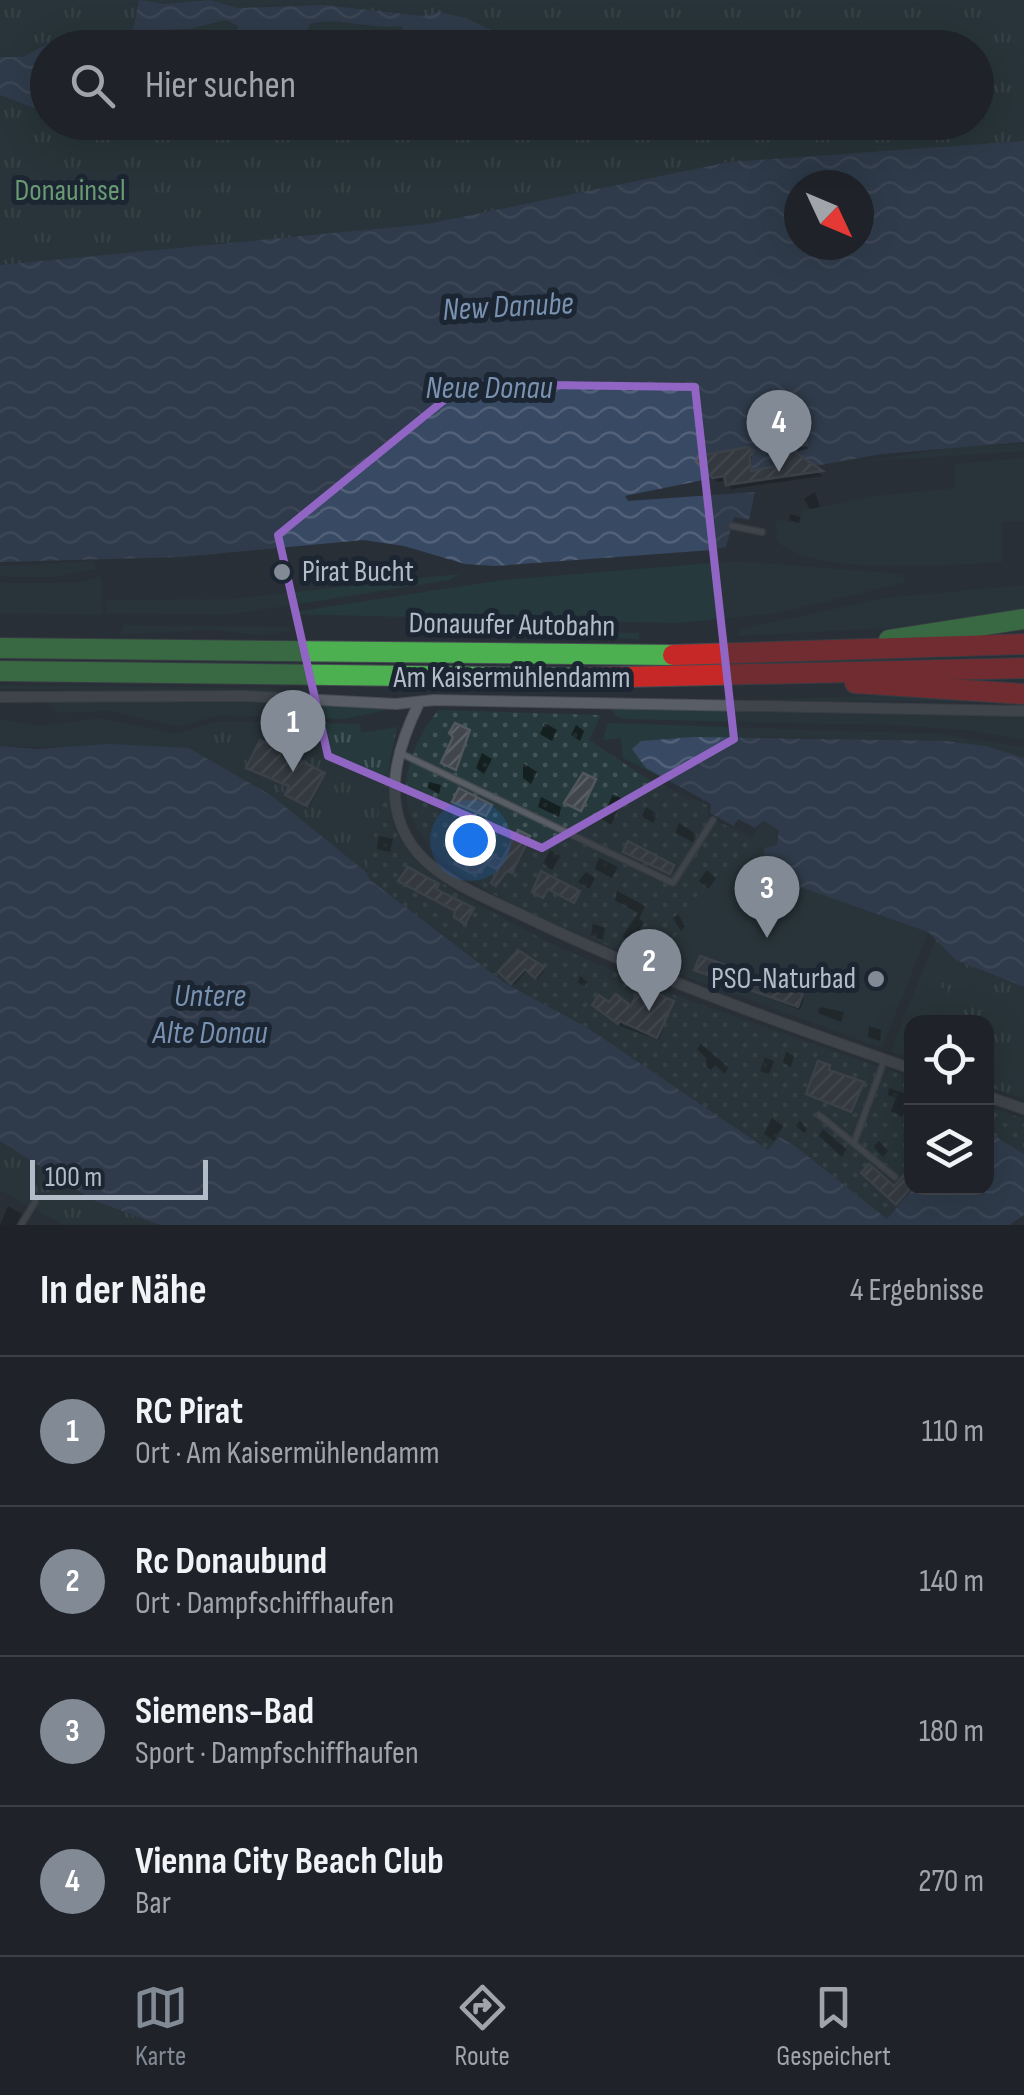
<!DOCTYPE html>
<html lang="de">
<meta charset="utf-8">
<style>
:root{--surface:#1f2329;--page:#2c2f35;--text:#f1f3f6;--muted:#a1a4a8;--line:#3c4046;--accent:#828a95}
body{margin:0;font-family:"Sofia Sans Condensed",sans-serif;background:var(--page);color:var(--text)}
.controls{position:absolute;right:30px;bottom:30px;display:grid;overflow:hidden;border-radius:20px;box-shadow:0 10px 40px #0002}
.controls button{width:90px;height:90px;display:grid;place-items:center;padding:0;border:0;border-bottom:2px solid var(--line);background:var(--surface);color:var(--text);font:50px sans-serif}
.compass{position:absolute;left:784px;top:170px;width:90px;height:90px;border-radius:50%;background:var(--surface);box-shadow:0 10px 40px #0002;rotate:134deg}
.scale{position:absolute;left:30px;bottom:25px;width:178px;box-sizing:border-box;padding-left:10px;border:5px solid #b2bbc8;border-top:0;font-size:28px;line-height:35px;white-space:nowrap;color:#b2bbc8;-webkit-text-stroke:8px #1c2532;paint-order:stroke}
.you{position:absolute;left:470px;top:840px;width:35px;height:35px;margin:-25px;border:8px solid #fff;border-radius:50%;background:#1a73e8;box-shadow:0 0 0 15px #1a73e833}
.badge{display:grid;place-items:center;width:65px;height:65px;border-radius:50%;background:var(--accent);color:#fff;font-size:32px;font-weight:700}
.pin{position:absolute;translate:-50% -82px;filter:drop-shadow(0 2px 5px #0008)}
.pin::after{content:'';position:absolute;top:52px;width:35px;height:30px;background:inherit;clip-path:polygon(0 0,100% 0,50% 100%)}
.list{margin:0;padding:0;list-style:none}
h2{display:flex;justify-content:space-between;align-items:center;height:130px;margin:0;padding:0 40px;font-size:42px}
h2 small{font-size:32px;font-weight:400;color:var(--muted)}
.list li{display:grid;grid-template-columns:65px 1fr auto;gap:30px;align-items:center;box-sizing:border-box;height:150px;padding:0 40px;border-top:2px solid var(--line)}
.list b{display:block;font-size:38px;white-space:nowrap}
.list p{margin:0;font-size:32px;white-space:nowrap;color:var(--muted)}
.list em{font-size:32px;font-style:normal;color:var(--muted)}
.icon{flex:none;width:55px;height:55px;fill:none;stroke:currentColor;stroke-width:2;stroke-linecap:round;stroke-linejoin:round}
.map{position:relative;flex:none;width:1024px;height:1225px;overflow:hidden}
.search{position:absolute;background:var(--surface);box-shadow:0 10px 40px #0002;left:30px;right:30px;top:30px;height:110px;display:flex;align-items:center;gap:25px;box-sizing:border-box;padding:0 35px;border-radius:55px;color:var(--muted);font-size:38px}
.sheet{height:730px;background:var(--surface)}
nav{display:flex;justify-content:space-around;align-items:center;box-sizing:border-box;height:140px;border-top:2px solid var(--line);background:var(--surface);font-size:28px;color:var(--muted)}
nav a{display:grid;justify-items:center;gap:5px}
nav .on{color:var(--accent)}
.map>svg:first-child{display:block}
.grass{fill:#263a3d}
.park{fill:url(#park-tufts);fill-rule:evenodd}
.garden{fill:url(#garden-dots)}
.water{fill:url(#water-waves);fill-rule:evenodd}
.shadow{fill:#0007}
.building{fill:url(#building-hatch);stroke:#51565f;stroke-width:2.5}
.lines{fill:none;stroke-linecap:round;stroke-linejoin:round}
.lane-casing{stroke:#474b52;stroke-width:8}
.street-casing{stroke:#474b52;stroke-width:12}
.fast-casing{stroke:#464b53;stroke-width:22}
.jam-casing{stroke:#464b53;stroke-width:22}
.lane{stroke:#595d65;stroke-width:5}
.street{stroke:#595d65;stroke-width:10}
.fast{stroke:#4caf50;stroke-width:20}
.jam{stroke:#c62828;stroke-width:20}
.marked{fill:none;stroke:#9165c3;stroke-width:8;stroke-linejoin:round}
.poi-dot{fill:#828a95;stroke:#1c2532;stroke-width:4}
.labels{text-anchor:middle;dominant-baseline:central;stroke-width:10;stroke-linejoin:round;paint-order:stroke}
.park-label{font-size:30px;fill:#699a73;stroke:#1c2532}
.poi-label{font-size:30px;fill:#b2bbc8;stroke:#1c2532;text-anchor:start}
.street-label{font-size:30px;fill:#b2bbc8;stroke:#1c2532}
.water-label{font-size:32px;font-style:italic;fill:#7992b1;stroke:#1c2532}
</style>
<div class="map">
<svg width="1024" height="1225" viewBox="0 0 1024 1225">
<defs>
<pattern id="park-tufts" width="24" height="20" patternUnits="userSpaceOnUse" patternTransform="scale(2.5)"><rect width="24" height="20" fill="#263a3d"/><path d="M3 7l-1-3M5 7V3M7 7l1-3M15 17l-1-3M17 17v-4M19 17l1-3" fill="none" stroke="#435558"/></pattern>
<pattern id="garden-dots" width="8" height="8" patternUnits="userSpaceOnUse" patternTransform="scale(2.5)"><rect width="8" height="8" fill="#263a3d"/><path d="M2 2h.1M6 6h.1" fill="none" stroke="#435558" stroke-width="1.8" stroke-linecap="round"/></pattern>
<pattern id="water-waves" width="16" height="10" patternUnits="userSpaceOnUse" patternTransform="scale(2.5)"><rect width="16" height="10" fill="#374963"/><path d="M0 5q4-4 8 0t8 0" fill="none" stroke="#526178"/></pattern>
<pattern id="building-hatch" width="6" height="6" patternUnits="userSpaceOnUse" patternTransform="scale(2.5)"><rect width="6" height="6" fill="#40464c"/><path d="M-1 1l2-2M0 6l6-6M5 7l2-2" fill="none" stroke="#595f64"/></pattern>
</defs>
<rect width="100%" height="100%" fill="#292f37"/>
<g class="grass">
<path d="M1024 444V451L859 462 958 447Z"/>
<path d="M1024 458V521L1002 522V562C952 565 813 577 777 541L776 520 799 523 803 510 876 496 955 488V464Z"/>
<path d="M93 561 97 569 47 578 0 576V566Z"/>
<path d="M737 561 902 574 906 582 779 613 677 623 281 614 503 580Z"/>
<path d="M459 574 450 580 228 615 107 614 105 600 230 599Z"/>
<path d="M101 576 103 615 0 614V583H77Z"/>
<path d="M1024 585V611L891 628 736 636 741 629 885 598Z"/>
<path d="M125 625 288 627 293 631 260 635 209 630 119 635Z"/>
<path d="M449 629 639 633V639L518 635 513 639 462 635 447 639Z"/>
<path d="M0 685 319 689V693L0 689Z"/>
<path d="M901 695 1020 702 740 700Z"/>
<path d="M202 700 391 709 344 719 219 715 180 727 110 711 58 713 47 703Z"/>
<path d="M611 708 1024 715V740L970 730 887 725 625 719 615 716Z"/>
<path d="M100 718 176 734 195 728 186 747 178 749C118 744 60 749 0 746V719L39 726Z"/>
<path d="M608 723 939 734 1024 747V758L951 742 780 737 641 741C635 770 660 770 670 782L623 758 621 738 603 740Z"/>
<path d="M764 821 779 829 777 845 764 848 763 863 780 880 928 932 882 1048 652 964Z"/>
<path d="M920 978 948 989 935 1022H912L911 1059 890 1051Z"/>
</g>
<g class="park">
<path d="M0 0H1024V141L729 162 427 224 0 265ZM48 48H976V122H48Z"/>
<path d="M218 721 360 724 361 733 397 727 366 872 272 796 186 747 195 728Z"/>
<path d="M936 939 956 960 1024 987V1099L987 1086 986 1022H935L948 990 920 978Z"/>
<path d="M0 1141 93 1200 160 1225H64L0 1190Z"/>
</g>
<g class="garden">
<path d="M438 710 601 715 589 740 646 778 707 805 709 818 755 838 652 964 628 954C527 909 329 854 438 710Z"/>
<path d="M390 762C387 795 388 829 411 856 433 881 464 896 492 912 622 986 771 1027 911 1078L914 1188 888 1220 795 1146 769 1151 588 1028 505 983 370 880 366 872Z"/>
<path d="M986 1106 1024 1119V1154L987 1131Z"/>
</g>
<g class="water">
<path d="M139 0 165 4 209 0 239 8 325 5 422 16 439 12 466 18 502 35V47H416L401 26C371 30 338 16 310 24L300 47H234L238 26 226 20 189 29 148 30 125 47H103L133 30Z"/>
<path d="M59 38H82L95 47 48 48 47 102 34 108 0 95V57H23Z"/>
<path d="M1024 141V442L882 454 815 466 805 459 625 496 628 501 755 492 749 520 734 517 726 547 712 550 495 566 465 564 404 546 363 540 181 557 0 562V265L427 224 729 162ZM799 185H859V245H799Z"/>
<path d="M694 737 946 741 986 746 1024 758V987L956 960 928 932 780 880 763 863 764 848 777 845 779 830 764 821 755 828 738 819 734 826 710 813 711 804 646 768 632 749 641 741Z"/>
<path d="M109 744 189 748 272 796 366 872 370 880 505 983 588 1028 768 1150 779 1137 795 1146 887 1219 914 1188H986L987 1131 1024 1154V1215L1009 1225H160L93 1200 0 1141V746L37 749Z"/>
</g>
<g class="shadow">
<path d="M776 435 806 438 808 449 791 452 823 476 731 489 728 480 717 482 701 465 752 453V474L780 468Z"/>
<path d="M815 492 820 507 810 509 804 499Z"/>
<path d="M790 514 800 517 799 523 789 520Z"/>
<path d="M545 723 557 730 552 741 540 734Z"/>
<path d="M576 725 584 731 580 741 571 735Z"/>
<path d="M468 732 457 771 445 765 444 762Z"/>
<path d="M482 753 492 759 484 774 476 768Z"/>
<path d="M523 763 537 772 531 784 523 778Z"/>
<path d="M248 768 323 775 324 777 309 807 289 797 291 788Z"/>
<path d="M429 782 441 785 439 794 428 788Z"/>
<path d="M613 794 622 799 611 825 602 819Z"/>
<path d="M541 797 561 807 559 817 538 807Z"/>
<path d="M646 807 657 814 653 823 642 816Z"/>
<path d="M679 823 696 834 693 842 675 833Z"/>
<path d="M496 828 485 855 504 864 529 840 513 874 508 871 497 887 494 883 500 871 487 863 478 874 457 863 460 855 449 848 474 847Z"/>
<path d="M379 836 393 839 390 852 377 849Z"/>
<path d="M550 850 560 856 552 870 543 864Z"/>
<path d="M599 858 618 867 612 878 595 869Z"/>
<path d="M707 870 716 878 708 889 699 881Z"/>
<path d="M586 872 595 878 589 889 578 882Z"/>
<path d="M617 891 645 906 639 919 644 922 632 943 622 937 638 913 615 900Z"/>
<path d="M678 914 685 926 681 931 673 918Z"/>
<path d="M593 924 605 928 603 940 591 935Z"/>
<path d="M518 953 544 971 537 979 527 970 514 985 502 975Z"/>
<path d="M697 970 801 995 804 999 800 1010Z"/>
<path d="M580 976 587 982 585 987 578 982Z"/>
<path d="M672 1003 659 1040 620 1026 595 1005 632 1010Z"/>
<path d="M820 1007 844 1012 841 1022 818 1013Z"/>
<path d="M869 1026 881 1030 880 1041 868 1037Z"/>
<path d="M701 1044 728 1067 725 1074 715 1065 711 1070 705 1065 707 1059 697 1049Z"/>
<path d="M786 1052 794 1056 791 1067 783 1063Z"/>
<path d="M765 1058 774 1061 769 1074 760 1071Z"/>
<path d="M889 1088 912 1096 902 1117 891 1111 896 1098 888 1095Z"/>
<path d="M772 1118 783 1126 774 1141 764 1134Z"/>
<path d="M800 1121 807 1129 804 1133 796 1126Z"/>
<path d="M823 1129 846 1149 842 1157 819 1136Z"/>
<path d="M879 1141 888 1151 883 1157 874 1147Z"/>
<path d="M8 1206 22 1214 16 1225H0Z"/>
</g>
<g class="building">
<path d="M791 429 792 433 804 430 807 445 789 448 823 471 726 485 724 476 713 478 696 462 698 456 748 447 754 451 750 456 751 471 777 466 773 432Z"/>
<path d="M455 723 470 730 456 770 441 763 453 737 449 733Z"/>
<path d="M260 740 325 773 307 806 285 795 289 786 246 768Z"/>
<path d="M583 773 596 779 581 811 564 803Z"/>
<path d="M459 788 492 805 486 816 452 802Z"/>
<path d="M486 820 498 827 484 852 502 860 518 830 530 836 512 873 507 871 496 886 491 883 498 870 486 863 481 872 471 873 454 864 458 854 447 848 454 834 473 844Z"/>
<path d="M628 841 674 865 670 874 623 852Z"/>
<path d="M408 867 439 884 436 889 474 908 465 924 454 917 455 911 398 881Z"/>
<path d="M541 871 580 891 574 903 548 889 543 898 532 892Z"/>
<path d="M518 950 544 967 535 978 525 969 511 984 498 972Z"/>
<path d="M700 956 803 993 798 1007 694 970Z"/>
<path d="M641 986 674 1001 657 1038 620 1021 618 1024 592 1005 599 995 609 1002 616 994 631 1006Z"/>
<path d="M818 1061 830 1065 829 1070 864 1082 851 1112 806 1094Z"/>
<path d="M869 1164 894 1186 912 1166V1186L896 1205 861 1173Z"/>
</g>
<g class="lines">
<g class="lane-casing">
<g id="lane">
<path d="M732 526 762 532"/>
<path d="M400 753 673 883 713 820"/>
<path d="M819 1115 895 1177"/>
<path d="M854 1143 884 1061"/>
<path d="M21 1225 35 1202"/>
</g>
</g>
<g class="street-casing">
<g id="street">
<path d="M0 697 245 696 396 704 434 700 1024 711"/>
<path d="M419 703C398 746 382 797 409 841 432 878 484 897 522 915 648 976 780 1023 912 1069"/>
<path d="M986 1096 1024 1109"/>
</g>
</g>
<g class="fast-casing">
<g id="fast">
<path d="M889 640 1024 619"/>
<path d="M0 648 673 655"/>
<path d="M0 671 581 678"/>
</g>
</g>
<g class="jam-casing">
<g id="jam">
<path d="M673 655 1024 644"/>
<path d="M581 678 1024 668"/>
<path d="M855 683 1024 694"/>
</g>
</g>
<use href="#lane" class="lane"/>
<use href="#street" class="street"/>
<use href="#fast" class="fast"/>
<use href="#jam" class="jam"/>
</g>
<path d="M0 0H1024V1225H0ZM464 384 695 387 734 739 542 848 328 756 278 535Z" fill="#292f37" fill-opacity=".55" fill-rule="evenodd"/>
<path class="marked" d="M464 384 695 387 734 739 542 848 328 756 278 535Z"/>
<g class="poi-dot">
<circle cx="282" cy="572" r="10"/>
<circle cx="876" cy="979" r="10"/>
</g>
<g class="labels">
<g class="park-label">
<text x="70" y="191">Donauinsel</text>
</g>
<g class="poi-label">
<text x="302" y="572">Pirat Bucht</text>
<text x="856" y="979" text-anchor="end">PSO-Naturbad</text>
</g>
<g class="street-label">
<text transform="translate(512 625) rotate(1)">Donauufer Autobahn</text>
<text x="512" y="678">Am Kaisermühlendamm</text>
</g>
<g class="water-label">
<text transform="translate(508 307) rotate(-3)">New Danube</text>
<text x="489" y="388">Neue Donau</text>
<text x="210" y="996">Untere<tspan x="210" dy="37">Alte Donau</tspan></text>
</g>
</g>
</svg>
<div class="controls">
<button><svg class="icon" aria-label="locate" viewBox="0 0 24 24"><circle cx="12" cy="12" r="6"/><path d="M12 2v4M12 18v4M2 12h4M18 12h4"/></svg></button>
<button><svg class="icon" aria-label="layers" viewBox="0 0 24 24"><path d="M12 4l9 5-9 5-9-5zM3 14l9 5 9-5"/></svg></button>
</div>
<svg class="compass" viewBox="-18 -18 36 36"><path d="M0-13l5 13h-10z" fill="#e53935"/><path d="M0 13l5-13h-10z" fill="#a1a4a8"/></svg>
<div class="scale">100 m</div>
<div class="you"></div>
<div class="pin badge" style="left:293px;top:772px">1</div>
<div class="pin badge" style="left:649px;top:1011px">2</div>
<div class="pin badge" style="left:767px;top:938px">3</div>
<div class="pin badge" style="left:779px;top:472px">4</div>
<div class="search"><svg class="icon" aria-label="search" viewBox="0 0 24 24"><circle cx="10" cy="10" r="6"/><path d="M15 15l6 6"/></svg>Hier suchen</div>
</div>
<section class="sheet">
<h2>In der Nähe<small>4 Ergebnisse</small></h2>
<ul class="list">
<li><span class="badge">1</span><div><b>RC Pirat</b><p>Ort · Am Kaisermühlendamm</p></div><em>110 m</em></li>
<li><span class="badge">2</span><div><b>Rc Donaubund</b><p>Ort · Dampfschiffhaufen</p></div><em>140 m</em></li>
<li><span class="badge">3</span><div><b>Siemens-Bad</b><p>Sport · Dampfschiffhaufen</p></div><em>180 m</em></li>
<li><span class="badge">4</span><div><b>Vienna City Beach Club</b><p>Bar</p></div><em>270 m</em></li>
</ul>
</section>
<nav>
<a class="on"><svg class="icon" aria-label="map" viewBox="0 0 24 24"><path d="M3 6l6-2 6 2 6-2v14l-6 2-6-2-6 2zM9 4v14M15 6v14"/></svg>Karte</a>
<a><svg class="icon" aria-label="directions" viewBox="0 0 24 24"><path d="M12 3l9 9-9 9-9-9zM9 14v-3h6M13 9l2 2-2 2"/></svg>Route</a>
<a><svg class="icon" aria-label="saved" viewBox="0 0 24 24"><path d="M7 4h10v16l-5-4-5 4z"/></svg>Gespeichert</a>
</nav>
